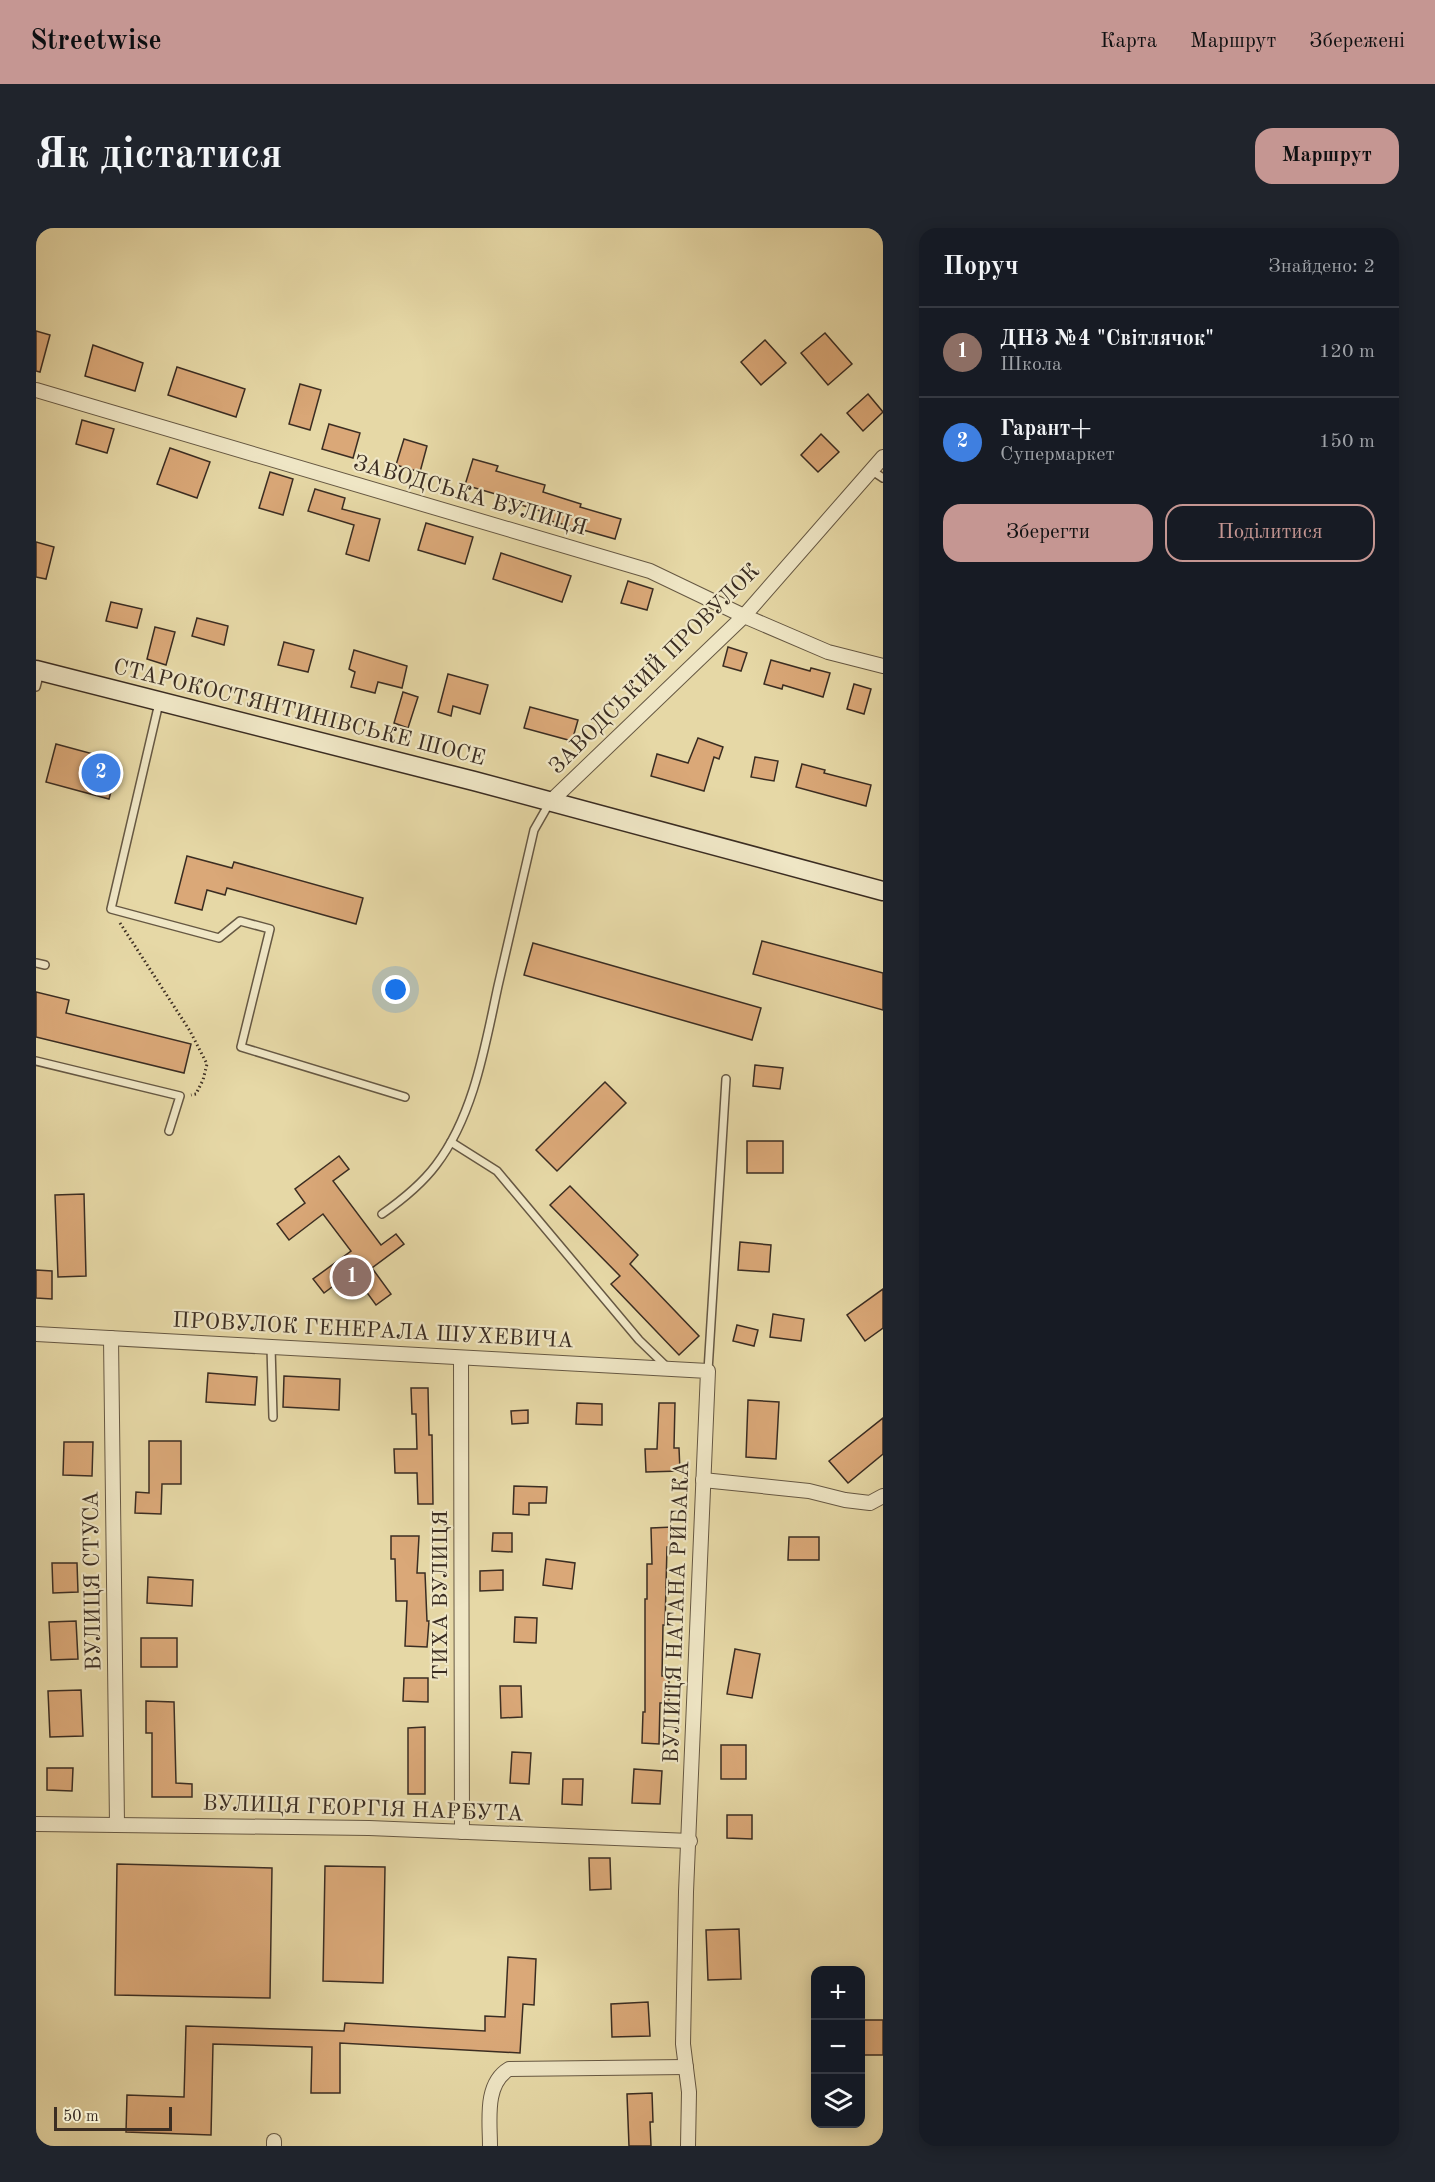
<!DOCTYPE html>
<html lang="uk">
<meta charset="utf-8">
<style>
:root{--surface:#171b24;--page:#20242c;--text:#f1f3f6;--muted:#9ea1a6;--line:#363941;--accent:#c59692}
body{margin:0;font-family:"Old Standard TT",serif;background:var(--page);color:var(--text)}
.controls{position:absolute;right:18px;bottom:18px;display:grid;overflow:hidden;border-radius:12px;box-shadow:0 3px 15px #0003}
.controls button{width:54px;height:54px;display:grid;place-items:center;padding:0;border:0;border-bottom:2px solid var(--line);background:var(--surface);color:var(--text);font:30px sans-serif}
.scale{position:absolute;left:18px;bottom:15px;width:118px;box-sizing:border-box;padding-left:6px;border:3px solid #3b2d22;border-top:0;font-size:16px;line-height:21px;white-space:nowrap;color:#3b2d22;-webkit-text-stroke:4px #efe6c5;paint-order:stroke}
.you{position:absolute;left:360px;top:762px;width:21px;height:21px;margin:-15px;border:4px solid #fff;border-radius:50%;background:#1a73e8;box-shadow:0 0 0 9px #1a73e833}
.badge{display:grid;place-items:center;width:39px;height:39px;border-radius:50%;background:var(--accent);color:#fff;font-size:20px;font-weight:700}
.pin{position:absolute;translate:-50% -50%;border:3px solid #fff;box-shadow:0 2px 6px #0006}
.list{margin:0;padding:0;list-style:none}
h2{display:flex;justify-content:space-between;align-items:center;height:78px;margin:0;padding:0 24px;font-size:26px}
h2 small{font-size:20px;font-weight:400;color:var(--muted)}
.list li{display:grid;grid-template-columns:39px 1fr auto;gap:18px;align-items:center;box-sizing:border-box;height:90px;padding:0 24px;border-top:2px solid var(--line)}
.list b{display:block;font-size:22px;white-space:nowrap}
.list p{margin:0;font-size:20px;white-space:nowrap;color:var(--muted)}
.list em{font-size:20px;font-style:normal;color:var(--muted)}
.actions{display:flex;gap:12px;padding:18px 24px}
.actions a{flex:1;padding:14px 0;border:2px solid var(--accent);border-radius:18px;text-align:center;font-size:21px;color:var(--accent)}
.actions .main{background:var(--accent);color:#111}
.icon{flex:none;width:33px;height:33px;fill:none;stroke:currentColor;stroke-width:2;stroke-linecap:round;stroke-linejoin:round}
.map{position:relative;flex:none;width:847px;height:1918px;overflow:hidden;border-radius:18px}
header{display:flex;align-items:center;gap:36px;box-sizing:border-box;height:84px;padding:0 30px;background:var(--accent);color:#111}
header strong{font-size:28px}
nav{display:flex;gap:33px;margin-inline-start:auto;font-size:21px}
.intro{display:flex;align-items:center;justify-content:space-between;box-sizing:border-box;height:144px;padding:0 36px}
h1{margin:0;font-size:42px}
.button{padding:15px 27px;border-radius:18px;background:var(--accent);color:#111;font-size:21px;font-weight:700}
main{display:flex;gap:36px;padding:0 36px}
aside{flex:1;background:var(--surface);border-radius:18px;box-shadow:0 3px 15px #0003}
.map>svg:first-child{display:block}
.building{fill:#daa878;stroke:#3b2d22;stroke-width:1.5}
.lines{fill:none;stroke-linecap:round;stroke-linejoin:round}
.service-casing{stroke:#665843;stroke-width:10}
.minor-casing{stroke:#665843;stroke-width:16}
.secondary-casing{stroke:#3b2d22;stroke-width:21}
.path{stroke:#3b2d22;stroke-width:3;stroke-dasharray:1.5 3;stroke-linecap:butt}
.service{stroke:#efe6c5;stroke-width:7}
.minor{stroke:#efe6c5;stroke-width:14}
.secondary{stroke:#efe6c5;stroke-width:18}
.labels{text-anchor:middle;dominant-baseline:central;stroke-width:4.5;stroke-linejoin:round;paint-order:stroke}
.street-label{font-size:22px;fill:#3b2d22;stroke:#efe6c5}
</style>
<header>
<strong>Streetwise</strong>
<nav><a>Карта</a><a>Маршрут</a><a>Збережені</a></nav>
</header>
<div class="intro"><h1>Як дістатися</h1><a class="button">Маршрут</a></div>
<main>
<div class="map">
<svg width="847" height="1918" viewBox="0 0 847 1918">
<rect width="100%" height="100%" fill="#e6d8a6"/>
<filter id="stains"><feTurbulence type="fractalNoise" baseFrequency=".00333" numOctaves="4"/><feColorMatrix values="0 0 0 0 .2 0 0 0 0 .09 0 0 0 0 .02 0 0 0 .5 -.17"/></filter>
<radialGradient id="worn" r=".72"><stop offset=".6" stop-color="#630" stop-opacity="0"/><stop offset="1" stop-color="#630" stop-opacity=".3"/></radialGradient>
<g class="building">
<path d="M0 103 14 107 4 144 0 143Z"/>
<path d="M789 105 816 136 792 157 765 125Z"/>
<path d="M729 112 750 135 725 157 705 134Z"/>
<path d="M57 117 107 135 99 163 49 148Z"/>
<path d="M141 139 209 161 200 189 132 167Z"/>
<path d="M264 156 285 162 274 202 253 196Z"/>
<path d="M832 166 847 184 827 203 811 185Z"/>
<path d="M46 192 78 201 71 225 40 216Z"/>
<path d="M293 196 324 205 317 230 286 221Z"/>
<path d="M785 206 803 224 782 244 765 227Z"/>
<path d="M368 211 391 218 384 244 360 237Z"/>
<path d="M134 220 174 234 161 270 121 256Z"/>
<path d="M437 231 462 238 460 243 509 257 507 264 545 276 544 279 585 291 579 311 512 292 514 286 472 273 473 270 429 257Z"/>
<path d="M234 244 257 251 247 287 223 280Z"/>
<path d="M279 261 309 270 306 281 344 291 333 333 310 326 318 297 272 283Z"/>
<path d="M390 295 437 309 429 336 382 322Z"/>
<path d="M0 314 18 319 10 351 0 349Z"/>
<path d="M465 325 535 348 526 374 457 351Z"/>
<path d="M592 353 617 361 611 382 585 375Z"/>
<path d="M75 374 106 381 101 400 70 393Z"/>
<path d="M161 390 192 398 188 417 156 408Z"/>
<path d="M119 399 139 404 130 437 111 431Z"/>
<path d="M248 414 278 422 272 444 242 437Z"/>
<path d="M692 419 711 425 705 443 687 438Z"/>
<path d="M318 422 371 438 366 460 342 454 339 465 315 459 319 444 313 441Z"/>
<path d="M735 432 774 443 775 440 794 445 787 469 747 457 746 461 728 456Z"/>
<path d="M412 446 452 457 444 486 417 478 415 488 402 484Z"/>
<path d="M818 456 835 461 828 486 811 481Z"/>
<path d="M367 464 382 469 372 500 358 495Z"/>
<path d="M494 479 542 492 536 513 488 500Z"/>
<path d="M662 510 687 519 683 531 678 529 668 563 615 548 621 526 652 535Z"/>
<path d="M20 516 83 533 73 571 10 554Z"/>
<path d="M719 529 742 533 738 553 715 549Z"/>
<path d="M766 536 789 542 788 545 835 557 830 578 760 559Z"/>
<path d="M151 628 196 640 198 634 327 670 320 696 191 660 189 667 171 662 166 682 139 675Z"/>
<path d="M726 713 847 745V782L717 746Z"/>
<path d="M497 715 725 780 716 812 488 747Z"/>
<path d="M0 764 33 772 30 785 155 816 148 845 0 809Z"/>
<path d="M719 837 747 840 744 861 717 858Z"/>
<path d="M569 854 590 875 521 943 500 922Z"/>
<rect x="711" y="913" width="36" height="32"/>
<path d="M303 928 313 941 297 953 345 1017 360 1006 368 1016 336 1040 355 1066 340 1077 316 1044 288 1065 277 1051 315 1023 287 986 253 1012 241 996 269 975 259 961Z"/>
<path d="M534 958 602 1027 594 1036 663 1108 643 1127 575 1056 584 1048 514 977Z"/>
<path d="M48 966 50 1048 22 1049 19 967Z"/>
<path d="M704 1014 735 1017 733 1044 702 1042Z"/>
<path d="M0 1042 16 1043V1071L0 1070Z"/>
<path d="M847 1061V1100L829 1113 811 1087Z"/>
<path d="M737 1086 768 1091 765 1113 734 1109Z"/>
<path d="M701 1097 722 1102 718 1118 697 1113Z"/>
<path d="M172 1145 221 1149 219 1177 170 1174Z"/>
<path d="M248 1148 304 1151 303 1182 247 1179Z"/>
<path d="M375 1160H392L393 1207H396L397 1276H382L381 1245H359L358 1221H381L380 1186H376Z"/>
<path d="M712 1172 743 1174 740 1231 710 1229Z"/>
<path d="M541 1175 566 1176V1197L540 1196Z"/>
<path d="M623 1175H639L638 1220H643L644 1243 610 1244 609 1221H621Z"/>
<path d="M492 1182V1195L476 1196 475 1183Z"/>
<path d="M847 1190V1226L812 1255 793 1233Z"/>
<path d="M113 1213H145V1256H126L125 1286 99 1285 100 1264 113 1265Z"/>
<path d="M28 1214H57L56 1248 27 1247Z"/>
<path d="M478 1258 511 1259 510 1275H493V1287L477 1286Z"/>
<path d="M637 1299 638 1319H631L629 1397H627L626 1448H633V1475H624L623 1516 606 1515 607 1484H609V1371H611V1336H616L615 1300Z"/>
<path d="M457 1305H476V1324L456 1323Z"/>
<path d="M355 1308H383L381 1345H389L391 1393H393L391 1419 369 1418 371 1373H360L359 1331H355Z"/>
<path d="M753 1309H783V1332H752Z"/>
<path d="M510 1331 539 1335 536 1361 507 1357Z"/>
<path d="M16 1335H41L42 1364 17 1365Z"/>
<path d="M467 1342V1362L444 1363V1343Z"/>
<path d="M112 1349 157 1352 156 1378 111 1375Z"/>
<path d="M479 1389 501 1390 500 1415 478 1414Z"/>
<path d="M40 1393 42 1431 15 1432 13 1394Z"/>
<rect x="105" y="1410" width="36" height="29"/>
<path d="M699 1421 724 1426 716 1470 691 1466Z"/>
<path d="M368 1450H392V1474L367 1473Z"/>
<path d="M464 1458H485L486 1489 465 1490Z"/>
<path d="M45 1462 47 1508 14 1509 12 1463Z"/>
<path d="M110 1473 138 1474 140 1555 156 1556V1569H116V1505H110Z"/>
<path d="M389 1499V1566H372V1500Z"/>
<rect x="685" y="1517" width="25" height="34"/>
<path d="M476 1524 495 1525 493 1556 474 1555Z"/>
<path d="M11 1540H37L36 1563 11 1562Z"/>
<path d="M598 1541 626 1543 624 1576 596 1575Z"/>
<path d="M527 1551H547L546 1577 526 1576Z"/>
<path d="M691 1587H716V1611L691 1610Z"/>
<path d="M553 1630H574L575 1661 554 1662Z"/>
<path d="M81 1636 236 1640 234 1770 79 1767Z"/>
<path d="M289 1638 349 1639 347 1755 287 1753Z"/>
<path d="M703 1701 705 1751 672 1752 670 1702Z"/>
<path d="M472 1729 500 1731 498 1777 487 1776 484 1825 304 1815V1865H275L276 1819 177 1816 175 1907 90 1904 91 1867 148 1869 150 1798 308 1803 309 1795 449 1803V1788L469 1789Z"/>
<path d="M612 1774 614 1808 576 1809 575 1776Z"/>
<rect x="825" y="1792" width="22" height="35"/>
<path d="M616 1865 617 1894H614L615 1918H593L591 1866Z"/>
</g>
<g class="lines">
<g class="service-casing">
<g id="service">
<path d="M835 242 847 250"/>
<path d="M0 459 4 444"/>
<path d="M123 475 75 681 183 710 204 693 234 701 205 819 369 869"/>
<path d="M0 735 9 737"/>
<path d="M0 833 144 868 133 903"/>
<path d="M415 914 461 943 603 1112 632 1140"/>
<path d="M346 986C366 972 385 957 400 937 438 887 449 818 462 758 474 706 486 654 498 602L514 574"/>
<path d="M235 1119 237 1189"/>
<path d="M672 1143 690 851"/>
</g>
</g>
<g class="minor-casing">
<g id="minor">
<path d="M0 162 614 343 708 388 792 424 847 438"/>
<path d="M514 574 708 388 847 229"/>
<path d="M0 1106 672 1143 650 1664 647 1816 653 1864 652 1918"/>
<path d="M75 1110 81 1596"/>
<path d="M425 1130 426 1604"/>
<path d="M667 1252 773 1263 809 1272 834 1275 847 1268"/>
<path d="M0 1596 333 1600 654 1613"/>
<path d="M238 1918V1913"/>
<path d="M454 1918C454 1893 448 1856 473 1841L650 1839"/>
</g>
</g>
<g class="secondary-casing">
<path id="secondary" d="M0 442 438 553 847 663"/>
</g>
<path class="path" d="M84 695 154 803 171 836 167 852 160 866 155 867"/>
<use href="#service" class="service"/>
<use href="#minor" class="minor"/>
<use href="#secondary" class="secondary"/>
</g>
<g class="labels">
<g class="street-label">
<text transform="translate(434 268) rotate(16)">ЗАВОДСЬКА ВУЛИЦЯ</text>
<text transform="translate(619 441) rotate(-45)">ЗАВОДСЬКИЙ ПРОВУЛОК</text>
<text transform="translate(263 485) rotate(14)">СТАРОКОСТЯНТИНІВСЬКЕ ШОСЕ</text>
<text transform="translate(337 1103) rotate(3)">ПРОВУЛОК ГЕНЕРАЛА ШУХЕВИЧА</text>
<text transform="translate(57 1353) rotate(-91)">ВУЛИЦЯ СТУСА</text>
<text transform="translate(405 1367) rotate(-90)">ТИХА ВУЛИЦЯ</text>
<text transform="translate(641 1384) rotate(-88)">ВУЛИЦЯ НАТАНА РИБАКА</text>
<text transform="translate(327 1581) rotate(2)">ВУЛИЦЯ ГЕОРГІЯ НАРБУТА</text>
</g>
</g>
<rect width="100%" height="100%" filter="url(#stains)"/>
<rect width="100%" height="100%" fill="url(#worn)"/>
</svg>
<div class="controls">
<button>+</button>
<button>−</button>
<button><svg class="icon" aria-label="layers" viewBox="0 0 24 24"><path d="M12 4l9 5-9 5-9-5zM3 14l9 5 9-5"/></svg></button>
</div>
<div class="scale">50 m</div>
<div class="you"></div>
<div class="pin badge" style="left:316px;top:1049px;background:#8d6e63">1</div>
<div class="pin badge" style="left:65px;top:545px;background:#3f7fe0">2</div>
</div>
<aside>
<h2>Поруч<small>Знайдено: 2</small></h2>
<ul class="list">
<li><span class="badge" style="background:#8d6e63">1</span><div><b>ДНЗ №4 &quot;Світлячок&quot;</b><p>Школа</p></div><em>120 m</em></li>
<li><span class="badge" style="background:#3f7fe0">2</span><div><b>Гарант+</b><p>Супермаркет</p></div><em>150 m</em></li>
</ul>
<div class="actions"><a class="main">Зберегти</a><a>Поділитися</a></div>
</aside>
</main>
